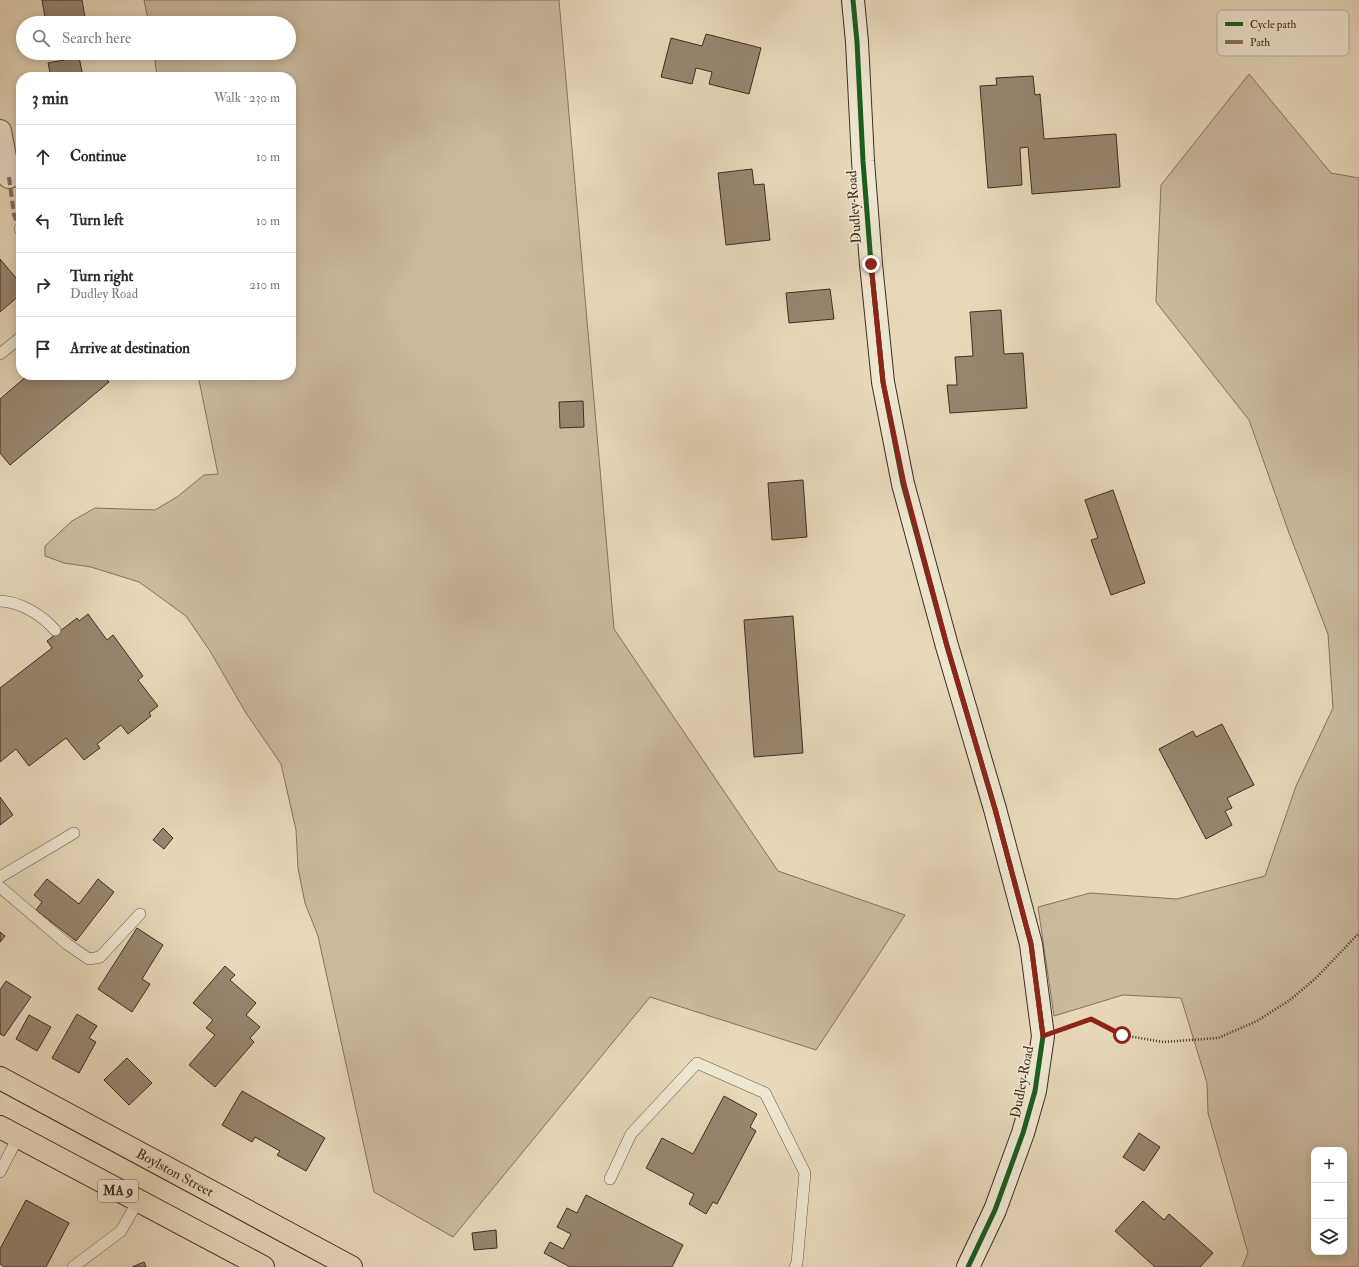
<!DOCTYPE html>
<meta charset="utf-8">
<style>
:root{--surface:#fff;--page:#f2f2f3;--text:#2b2b33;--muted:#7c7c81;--line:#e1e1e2}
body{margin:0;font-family:"IM FELL Double Pica",serif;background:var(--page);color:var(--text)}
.controls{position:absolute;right:12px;bottom:12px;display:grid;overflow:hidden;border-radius:8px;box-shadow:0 2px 10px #0003}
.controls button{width:36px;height:36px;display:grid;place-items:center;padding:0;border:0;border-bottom:1px solid var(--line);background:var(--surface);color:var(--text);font:20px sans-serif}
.stop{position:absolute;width:12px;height:12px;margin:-9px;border:3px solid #8f2418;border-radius:50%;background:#fff}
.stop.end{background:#8f2418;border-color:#fff;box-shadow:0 1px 4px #0008}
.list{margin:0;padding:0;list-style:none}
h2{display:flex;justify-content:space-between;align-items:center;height:52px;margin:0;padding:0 16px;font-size:17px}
h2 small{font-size:13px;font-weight:400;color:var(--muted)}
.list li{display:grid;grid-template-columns:26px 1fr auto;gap:12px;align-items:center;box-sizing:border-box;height:64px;padding:0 16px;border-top:1px solid var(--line)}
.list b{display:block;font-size:15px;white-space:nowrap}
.list p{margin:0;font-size:13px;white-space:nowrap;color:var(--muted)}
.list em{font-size:13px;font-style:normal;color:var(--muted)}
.icon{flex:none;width:22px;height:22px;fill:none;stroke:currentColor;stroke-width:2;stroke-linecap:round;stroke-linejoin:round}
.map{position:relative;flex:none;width:1359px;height:1267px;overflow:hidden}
.search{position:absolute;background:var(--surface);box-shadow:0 2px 10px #0003;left:16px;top:16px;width:280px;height:44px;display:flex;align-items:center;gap:10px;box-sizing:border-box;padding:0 14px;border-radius:22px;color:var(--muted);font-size:15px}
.panel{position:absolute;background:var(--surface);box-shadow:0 2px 10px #0003;left:16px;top:72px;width:280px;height:308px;border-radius:16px}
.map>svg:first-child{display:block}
.green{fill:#cabb9f;stroke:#847460;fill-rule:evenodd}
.building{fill:#968670;stroke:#3f2e20}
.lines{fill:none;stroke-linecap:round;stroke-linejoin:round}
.lane-casing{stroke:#695846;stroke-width:12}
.street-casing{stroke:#695846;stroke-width:24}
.secondary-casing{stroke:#3f2e20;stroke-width:24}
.highway-casing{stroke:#3f2e20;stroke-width:24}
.path{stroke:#3f2e20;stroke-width:2.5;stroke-dasharray:1 2;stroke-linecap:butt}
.lane{stroke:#efe6d2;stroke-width:11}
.street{stroke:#efe6d2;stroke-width:22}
.secondary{stroke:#efe6d2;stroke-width:22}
.highway{stroke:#e6d8b9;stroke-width:22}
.quiet{stroke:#8d6e63;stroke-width:4;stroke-dasharray:8 4;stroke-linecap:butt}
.cycleway-casing{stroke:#efe6d2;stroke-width:8}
.cycleway{stroke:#1b5e20;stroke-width:5}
.route{stroke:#8f2418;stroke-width:5}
.labels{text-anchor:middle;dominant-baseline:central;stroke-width:3.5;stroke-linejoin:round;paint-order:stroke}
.shield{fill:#efe6d2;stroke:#746555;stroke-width:1}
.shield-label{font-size:13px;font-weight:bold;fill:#3f2e20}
.street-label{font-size:14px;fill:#3f2e20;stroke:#efe6d2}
.key{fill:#efe6d2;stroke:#baaf9d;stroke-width:1}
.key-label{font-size:11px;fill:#3f2e20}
</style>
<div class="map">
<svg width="1359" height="1267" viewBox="0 0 1359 1267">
<rect width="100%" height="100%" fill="#e6d8b9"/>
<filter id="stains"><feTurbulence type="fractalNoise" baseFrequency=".005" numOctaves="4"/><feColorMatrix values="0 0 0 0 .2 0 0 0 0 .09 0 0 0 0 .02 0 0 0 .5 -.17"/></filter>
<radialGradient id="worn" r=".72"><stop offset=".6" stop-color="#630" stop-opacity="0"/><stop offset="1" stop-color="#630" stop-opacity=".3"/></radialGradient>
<g class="green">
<path d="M144 0H559L614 629 778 871 905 915 816 1050 650 997 453 1237 374 1192 318 936 305 903 298 868 296 830 281 764 246 713 210 651 186 616 139 582 91 567 64 563 45 556V546L72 521 95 508 155 510 177 497 204 475 218 474 198 375H291V77H157L154 53H289V23H149Z"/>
<path d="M1249 74 1331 173 1359 178V1267H1242L1248 1253 1208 1113 1207 1083 1181 998 1123 995 1054 1016 1038 907 1090 893 1177 899 1265 876 1296 786 1333 708 1328 634 1289 533 1249 420 1156 302 1161 185ZM1314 1150H1344V1252H1314Z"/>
</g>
<g class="building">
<path d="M42 0H82L86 23H46Z"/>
<path d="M706 34 761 48 749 94 709 84 712 72 696 68 692 84 661 77 671 38 702 46Z"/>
<path d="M79 57 83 77H51L48 63Z"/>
<path d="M1033 76 1035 95 1040 94 1044 139 1116 134 1120 187 1032 194 1028 147 1020 148 1022 185 988 188 980 86 997 85 996 78Z"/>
<path d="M752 169 754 185 764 184 770 240 726 245 718 173Z"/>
<path d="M0 259 21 284V294L0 312Z"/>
<path d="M830 289 834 319 789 323 786 293Z"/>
<path d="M1001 310 1004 354 1023 353 1027 408 950 413 947 385H957L955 357 973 356 970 312Z"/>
<path d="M28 375H103L109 382 10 465 0 453V399Z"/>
<path d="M583 401 584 427 560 428 559 402Z"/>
<path d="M803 480 807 537 772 540 768 483Z"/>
<path d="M1113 490 1145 583 1111 595 1091 540 1098 538 1085 500Z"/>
<path d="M88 614 107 640 113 635 143 676 138 680 158 706 149 713 151 716 128 734 121 725 97 744 100 748 84 760 66 738 29 766 16 749 0 762V688L52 648 47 641 77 618 79 621Z"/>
<path d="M793 616 803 753 754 757 744 620Z"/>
<path d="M1222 724 1254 785 1227 798 1232 808 1225 811 1232 825 1206 839 1159 749 1193 731 1196 737Z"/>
<path d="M0 797 13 815 0 825Z"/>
<path d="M163 828 173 838 164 849 153 840Z"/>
<path d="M47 879 79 904 98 879 114 892 76 941 36 910 42 902 34 895Z"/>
<path d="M137 928 163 945 142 979 150 984 132 1012 98 989Z"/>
<path d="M0 932 5 936 0 942Z"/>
<path d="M225 966 235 975 230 980 256 1003 246 1015 260 1027 250 1038 254 1042 215 1087 189 1065 215 1035 206 1028 213 1020 193 1003Z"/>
<path d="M6 981 31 997 4 1036 0 1034V990Z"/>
<path d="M77 1014 97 1026 89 1038 96 1042 79 1073 52 1058Z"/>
<path d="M29 1015 51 1027 37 1051 16 1039Z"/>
<path d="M127 1058 152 1083 129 1105 104 1080Z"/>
<path d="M242 1091 325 1138 306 1171 277 1155 280 1151 255 1137 252 1142 222 1125Z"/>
<path d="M724 1096 757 1114 750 1127 756 1131 717 1204 713 1202 706 1214 689 1204 694 1194 646 1168 662 1138 693 1154Z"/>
<path d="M1139 1133 1160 1147 1144 1171 1123 1157Z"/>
<path d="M586 1195 683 1245 672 1267H570L544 1253 550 1242 563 1249 571 1234 557 1227 567 1208 577 1213Z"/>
<path d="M26 1200 69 1223 46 1267H5L0 1264V1249Z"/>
<path d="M1143 1201 1164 1220 1169 1214 1213 1253 1200 1267H1155L1115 1231Z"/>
<path d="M496 1230 497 1248 474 1250 472 1233Z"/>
<path d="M144 1262 146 1267H132Z"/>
</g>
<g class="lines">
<g class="lane-casing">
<g id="lane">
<path d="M20 229 21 230"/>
<path d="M0 354 21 337"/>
<path d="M0 601C21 602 42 615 55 630"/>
<path d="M0 877 74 833"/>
<path d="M0 887 67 944 89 959 100 957 140 914"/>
<path d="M0 1172 18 1137"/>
<path d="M610 1179 631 1134 697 1063 765 1093 805 1173 797 1263 795 1267"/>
<path d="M73 1267 121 1231 138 1201"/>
</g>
</g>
<g class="street-casing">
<path id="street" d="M0 131 9 177"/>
</g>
<g class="secondary-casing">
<path id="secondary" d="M853 0 857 42 863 161 871 264 883 382 903 484 947 646 995 809 1031 944 1043 1036 1035 1091 1023 1133 995 1210 968 1267"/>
</g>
<g class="highway-casing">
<g id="highway">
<path id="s1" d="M0 1078 351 1267"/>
<path d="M0 1127 263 1267"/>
</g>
</g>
<path class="path" d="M1066 1028 1091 1019 1122 1035 1163 1042 1218 1038 1257 1021 1290 1000 1316 978 1359 933"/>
<use href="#lane" class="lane"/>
<use href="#street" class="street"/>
<use href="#secondary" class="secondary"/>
<use href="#highway" class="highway"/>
<path class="quiet" d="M9 177 14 215 20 229"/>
<g class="cycleway-casing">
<path id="cycleway" d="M853 0 857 42 863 161 871 264 883 382 903 484 947 646 995 809 1031 944 1043 1036 1035 1091 1023 1133 995 1210 968 1267"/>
</g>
<use href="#cycleway" class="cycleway"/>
</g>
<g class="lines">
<path class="route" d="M871 264 883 382 904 484 947 646 995 809 1031 944 1043 1036 1091 1019 1122 1035"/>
</g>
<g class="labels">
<rect class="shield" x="98" y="1180" width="40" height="22" rx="3"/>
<g class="shield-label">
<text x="118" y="1191">MA 9</text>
</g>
<g class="street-label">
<text transform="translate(854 207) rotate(-94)">Dudley Road</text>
<text transform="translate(1022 1082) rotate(-79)">Dudley Road</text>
<text stroke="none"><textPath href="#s1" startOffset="199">Boylston Street</textPath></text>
</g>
</g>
<rect x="1217" y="10" width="132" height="46" rx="6" class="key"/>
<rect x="1225" y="22" width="18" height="4" fill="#1b5e20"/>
<rect x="1225" y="40" width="18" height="4" fill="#8d6e63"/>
<g class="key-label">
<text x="1250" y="28">Cycle path</text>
<text x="1250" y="46">Path</text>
</g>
<rect width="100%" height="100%" filter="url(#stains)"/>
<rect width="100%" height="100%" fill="url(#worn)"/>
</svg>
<div class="controls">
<button>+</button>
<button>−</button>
<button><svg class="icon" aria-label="layers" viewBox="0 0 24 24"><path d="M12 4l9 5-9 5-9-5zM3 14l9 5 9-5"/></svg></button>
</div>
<div class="stop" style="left:1122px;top:1035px"></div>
<div class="stop end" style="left:871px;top:264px"></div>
<div class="search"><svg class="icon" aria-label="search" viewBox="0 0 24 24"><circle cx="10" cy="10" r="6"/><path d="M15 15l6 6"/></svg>Search here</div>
<section class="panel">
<h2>3 min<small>Walk · 230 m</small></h2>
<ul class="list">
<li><svg class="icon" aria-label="ahead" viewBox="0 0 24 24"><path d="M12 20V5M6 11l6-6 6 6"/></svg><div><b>Continue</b></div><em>10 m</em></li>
<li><svg class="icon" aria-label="left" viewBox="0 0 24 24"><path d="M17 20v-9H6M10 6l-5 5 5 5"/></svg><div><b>Turn left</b></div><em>10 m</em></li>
<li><svg class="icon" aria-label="right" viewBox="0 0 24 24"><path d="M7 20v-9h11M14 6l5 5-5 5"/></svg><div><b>Turn right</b><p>Dudley Road</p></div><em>210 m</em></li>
<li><svg class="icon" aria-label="arrive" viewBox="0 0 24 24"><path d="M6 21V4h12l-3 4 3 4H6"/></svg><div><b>Arrive at destination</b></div></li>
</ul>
</section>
</div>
